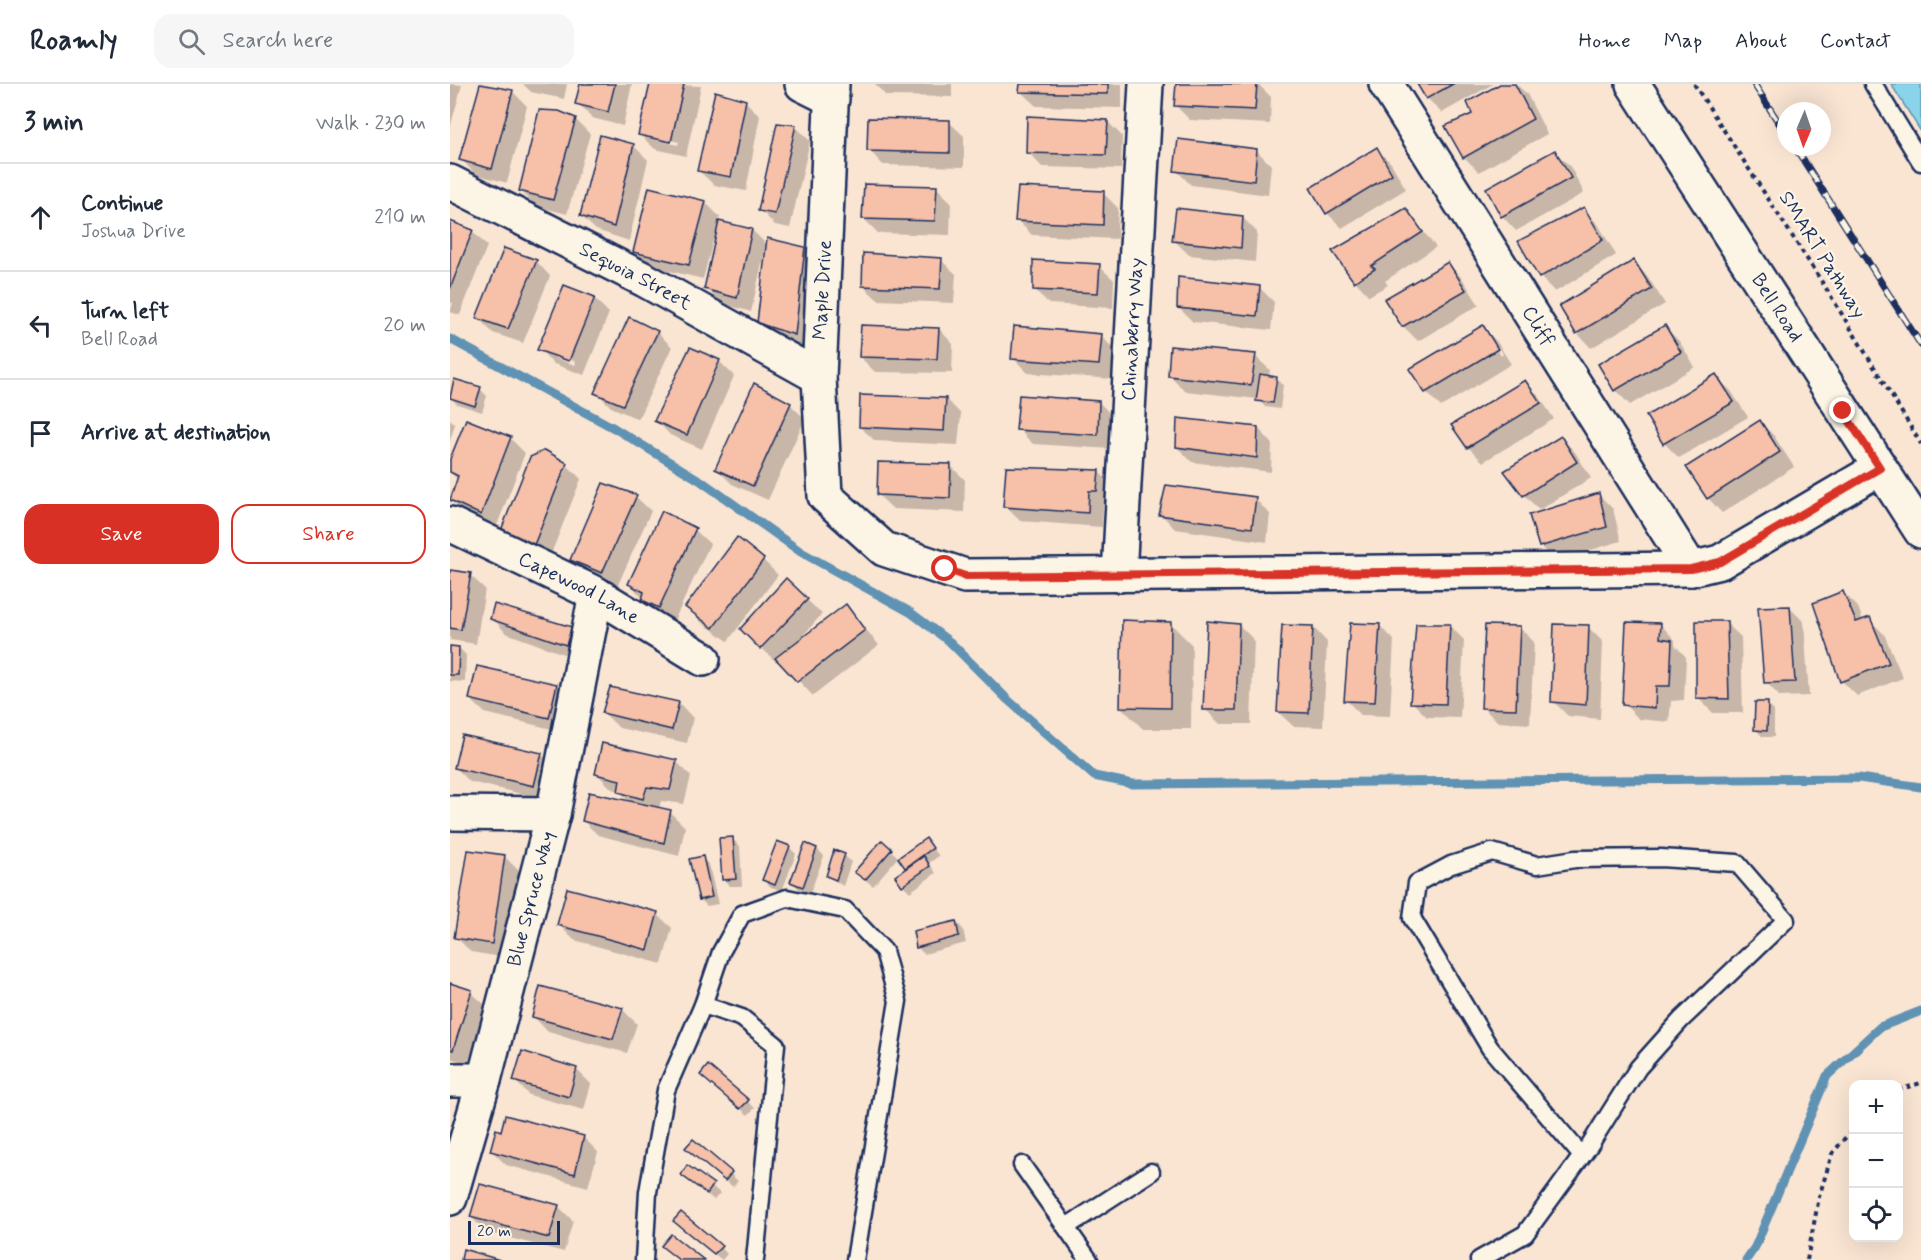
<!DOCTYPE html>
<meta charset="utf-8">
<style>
:root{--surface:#fff;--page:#f6f6f7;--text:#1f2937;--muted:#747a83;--line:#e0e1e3;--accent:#d93025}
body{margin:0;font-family:Mynerve,sans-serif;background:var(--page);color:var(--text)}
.controls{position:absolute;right:18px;bottom:18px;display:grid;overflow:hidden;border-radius:12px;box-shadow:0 6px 24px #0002}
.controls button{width:54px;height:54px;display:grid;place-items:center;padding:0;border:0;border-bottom:2px solid var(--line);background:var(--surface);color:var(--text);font:30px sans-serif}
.compass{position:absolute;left:1327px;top:18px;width:54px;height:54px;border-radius:50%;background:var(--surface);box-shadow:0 6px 24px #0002;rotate:182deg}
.scale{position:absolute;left:18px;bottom:15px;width:92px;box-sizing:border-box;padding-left:6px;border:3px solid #1b2f5e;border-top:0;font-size:16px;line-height:21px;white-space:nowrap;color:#1b2f5e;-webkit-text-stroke:4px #fcf5e5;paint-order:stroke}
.stop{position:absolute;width:18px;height:18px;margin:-14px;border:4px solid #d93025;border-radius:50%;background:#fff}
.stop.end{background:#d93025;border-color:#fff;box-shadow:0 2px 6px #0008}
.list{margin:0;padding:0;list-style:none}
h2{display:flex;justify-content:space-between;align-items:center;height:78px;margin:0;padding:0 24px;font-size:26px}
h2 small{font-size:20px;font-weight:400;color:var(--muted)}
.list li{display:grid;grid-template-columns:39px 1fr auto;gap:18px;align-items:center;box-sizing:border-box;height:108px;padding:0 24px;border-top:2px solid var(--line)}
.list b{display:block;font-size:22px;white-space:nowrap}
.list p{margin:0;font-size:20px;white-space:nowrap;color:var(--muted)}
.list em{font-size:20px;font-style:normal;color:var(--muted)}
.actions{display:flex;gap:12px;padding:18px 24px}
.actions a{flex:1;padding:14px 0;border:2px solid var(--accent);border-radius:18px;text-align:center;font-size:21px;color:var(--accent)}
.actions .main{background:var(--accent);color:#fff}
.icon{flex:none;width:33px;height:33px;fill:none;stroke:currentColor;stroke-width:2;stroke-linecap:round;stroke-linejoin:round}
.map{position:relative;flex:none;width:1471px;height:1176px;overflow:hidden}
header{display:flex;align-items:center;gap:36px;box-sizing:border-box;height:84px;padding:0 30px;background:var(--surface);border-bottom:2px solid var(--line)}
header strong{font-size:28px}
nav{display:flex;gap:33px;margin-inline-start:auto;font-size:21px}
.search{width:420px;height:54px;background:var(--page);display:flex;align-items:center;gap:15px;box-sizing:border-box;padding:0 21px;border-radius:18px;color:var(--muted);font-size:22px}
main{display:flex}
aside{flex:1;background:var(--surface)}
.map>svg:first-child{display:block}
.water{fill:#8ad4eb;stroke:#5e92b3;stroke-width:1.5}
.shadow{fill:#0003;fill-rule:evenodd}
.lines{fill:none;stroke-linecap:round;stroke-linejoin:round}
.stream{stroke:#5e92b3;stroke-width:9}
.building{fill:#f6c0a9;stroke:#1b2f5e;stroke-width:1.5}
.service-casing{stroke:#1b2f5e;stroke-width:21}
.minor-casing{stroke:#1b2f5e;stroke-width:38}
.path{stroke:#1b2f5e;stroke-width:4;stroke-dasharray:4.5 4.5;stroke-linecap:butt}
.service{stroke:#fcf5e5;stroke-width:16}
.minor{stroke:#fcf5e5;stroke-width:33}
.rail-casing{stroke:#1b2f5e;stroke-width:7}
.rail{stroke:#fcf5e5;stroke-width:4.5;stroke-dasharray:14;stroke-linecap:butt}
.route{stroke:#d93025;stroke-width:8}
.labels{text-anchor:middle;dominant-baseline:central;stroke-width:4.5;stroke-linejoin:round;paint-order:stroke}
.street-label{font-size:20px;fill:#1b2f5e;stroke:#fcf5e5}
</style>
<header>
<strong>Roamly</strong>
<div class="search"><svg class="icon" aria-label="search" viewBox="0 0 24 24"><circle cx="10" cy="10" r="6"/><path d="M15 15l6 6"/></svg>Search here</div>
<nav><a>Home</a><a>Map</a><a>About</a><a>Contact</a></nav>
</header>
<main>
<aside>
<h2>3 min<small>Walk · 230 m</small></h2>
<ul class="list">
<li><svg class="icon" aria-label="ahead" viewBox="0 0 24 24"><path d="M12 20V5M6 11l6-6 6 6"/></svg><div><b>Continue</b><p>Joshua Drive</p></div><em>210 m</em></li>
<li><svg class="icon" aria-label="left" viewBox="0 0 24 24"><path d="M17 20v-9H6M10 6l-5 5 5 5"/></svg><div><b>Turn left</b><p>Bell Road</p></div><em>20 m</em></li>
<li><svg class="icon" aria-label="arrive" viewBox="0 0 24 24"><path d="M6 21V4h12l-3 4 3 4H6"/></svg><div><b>Arrive at destination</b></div></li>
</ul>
<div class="actions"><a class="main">Save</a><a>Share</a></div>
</aside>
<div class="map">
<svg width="1471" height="1176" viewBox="0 0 1471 1176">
<rect width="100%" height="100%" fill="#fae5d3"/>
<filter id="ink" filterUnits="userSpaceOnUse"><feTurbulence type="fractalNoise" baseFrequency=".0167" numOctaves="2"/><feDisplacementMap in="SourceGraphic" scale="12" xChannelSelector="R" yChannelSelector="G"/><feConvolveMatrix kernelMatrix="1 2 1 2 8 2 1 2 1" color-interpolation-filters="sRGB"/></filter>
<g filter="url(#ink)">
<path class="water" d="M1441 0H1471V48Z"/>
<g class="shadow">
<path d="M0 0 12 1 0 44Z"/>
<path d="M31 0 63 8 77 22 57 99 25 90 11 75Z"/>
<path d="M73 0H117L114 15 81 8Z"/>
<path d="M131 0H182L173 42 142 34 127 19Z"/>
<path d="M202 0 251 2 236 72 205 65 190 51ZM205 53 229 58 228 61 205 56Z"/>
<path d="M425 0H502V13L436 12Z"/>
<path d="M571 0H672V24L586 22 571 8Z"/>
<path d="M727 0H808L821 13 820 40 740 36 726 22Z"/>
<path d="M969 0H1043L992 29 977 14Z"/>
<path d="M1053 0H1066L1077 10 1097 50 1029 88 1014 73 1024 30Z"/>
<path d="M295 17 310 32 296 107 264 101 249 87Z"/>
<path d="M125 35 140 50 117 130 86 122 71 107Z"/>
<path d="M657 37 672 52 671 85 592 83 578 68Z"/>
<path d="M499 38 514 52V83L433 81 419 66Z"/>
<path d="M345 42 360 57 340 144 325 141 310 126Z"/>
<path d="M183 61 198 76 179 157 146 146 131 132Z"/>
<path d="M926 65 941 79 956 105 892 144 877 129 862 104Z"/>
<path d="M806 66 821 81 818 111 741 101 726 86Z"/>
<path d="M1105 68 1120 82 1134 109 1066 147 1052 132Z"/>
<path d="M486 103 501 118 500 151 428 149 413 134Z"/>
<path d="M653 109 668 124 667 155 582 151 567 136Z"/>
<path d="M255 118 270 133 268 138 302 146 318 162 354 165 369 179 359 265 323 254 309 239 317 166H315L301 228 271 219 256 204 266 157H263L253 195 199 182 184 167Z"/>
<path d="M1133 125 1148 140 1166 171 1105 208 1090 193Z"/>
<path d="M956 126 986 163 935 197 938 201 919 212 905 197Z"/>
<path d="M792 133 807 148 805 178 739 171 724 156Z"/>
<path d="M0 139 22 147 37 162 10 231 0 228 3 219 0 218Z"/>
<path d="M491 176 506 190 504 219 428 216 413 202Z"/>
<path d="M86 177 100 192 73 259 43 249 28 234Z"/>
<path d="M1184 178 1198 193 1215 220 1141 264 1127 249Z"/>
<path d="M997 179 1012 194 1029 221 968 257 953 242Z"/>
<path d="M649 182 664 196 663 224 599 220 584 205Z"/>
<path d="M809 203 824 218 821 246 743 238 728 223Z"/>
<path d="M144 214 159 229 134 291 104 280 89 265ZM105 270 126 278 125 281 105 274Z"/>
<path d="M1033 243 1047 258 1061 280 991 323 976 308ZM1042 258H1045L1053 270 1051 272Z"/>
<path d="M1215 243 1229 257 1245 283 1180 321 1165 306Z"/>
<path d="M489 245 503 260 502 289 425 288 410 273Z"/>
<path d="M207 248 222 263 188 335 161 323 146 308Z"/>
<path d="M651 252 666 267 663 295 578 289 563 274Z"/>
<path d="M805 272 820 286 819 293 826 294 833 301 830 325 815 323 808 315 735 307 720 292Z"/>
<path d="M269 277 284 292 252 365 220 351 206 336Z"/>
<path d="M1266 292 1281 307 1298 333 1229 374 1214 359Z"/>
<path d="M5 297 30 305 37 312 32 328 7 320 0 313Z"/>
<path d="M1074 298 1089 312 1104 335 1033 378 1018 363Z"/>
<path d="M496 315 511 330 508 361 425 357 410 343Z"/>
<path d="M649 318 663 333 662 365 583 360 568 345Z"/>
<path d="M340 320 355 335 318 416 282 400 267 385Z"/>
<path d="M0 335 5 340 0 357Z"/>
<path d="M1310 338 1324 352 1344 383 1272 429 1258 414Z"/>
<path d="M808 344 822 359 821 388 742 378 727 363Z"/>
<path d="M1111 353 1125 368 1141 394 1089 426 1074 411Z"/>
<path d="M60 354 75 369 46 444 15 429 0 415 8 396 0 388V379Z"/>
<path d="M116 380 131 395 99 475 67 463Z"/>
<path d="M500 381 515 396 514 428 443 425 428 411Z"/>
<path d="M648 387 663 402 662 421H653L652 443 570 437 555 422Z"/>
<path d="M154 401 186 413 201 427 167 503 137 491 122 476Z"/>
<path d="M1148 410 1163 425 1171 457 1105 477 1090 462Z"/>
<path d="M805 415 820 430 817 458 725 445 711 430Z"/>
<path d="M245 446 260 460 224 537 208 531 180 500Z"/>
<path d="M313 476 328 491 278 557 251 538 237 523Z"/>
<path d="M0 487 20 491 35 505 26 560 0 556Z"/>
<path d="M1393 508 1408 523 1413 537 1419 535 1434 550 1453 594 1407 612 1392 597 1365 520Z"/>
<path d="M357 516 372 530 344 562 396 522 429 561 363 612 328 575 326 578 292 545Z"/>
<path d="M1340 524 1354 538 1359 612 1330 613 1316 598Z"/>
<path d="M42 534 121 545 136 559 130 576 56 549Z"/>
<path d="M720 539 742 561 741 645H693L671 623Z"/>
<path d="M1276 539 1291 553 1293 629H1263L1248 614Z"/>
<path d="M789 541 804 556 801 640H770L755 625Z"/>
<path d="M999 541 1014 556 1010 634 977 633 962 618Z"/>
<path d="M1211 541 1225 556V561L1236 573 1234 616 1221 617 1219 638 1189 635 1174 620Z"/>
<path d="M930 542 944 556 940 632 911 631 896 616Z"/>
<path d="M863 543 877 558 873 643 843 642 828 628Z"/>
<path d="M1069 543 1084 558 1080 640 1048 638 1033 624Z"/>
<path d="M1138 543 1153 558 1150 635 1118 632 1103 617Z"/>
<path d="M0 564H9L16 571 15 598 0 597Z"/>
<path d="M106 601 121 616 114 648 35 629 20 615Z"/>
<path d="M229 619 243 634 237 659 169 644 154 629Z"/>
<path d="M1317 619 1324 627V653H1313L1306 646Z"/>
<path d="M91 670 106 685 98 716 20 698 5 683Z"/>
<path d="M226 677 241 692 234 720 211 717 209 725 220 728 235 743 229 772 148 751 133 737 180 719 170 707 162 705 147 690Z"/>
<path d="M282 755 290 762 292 802H280L273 795Z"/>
<path d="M476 756 489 772 479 779 486 789 460 808 453 801 457 785 450 775Z"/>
<path d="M432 758 448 773 423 802 413 794Z"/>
<path d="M339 763 346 770 332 807 321 803 314 796Z"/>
<path d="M367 765 374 772 360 809 349 805 342 798Z"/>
<path d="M394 771 401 778 393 802 377 792Z"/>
<path d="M55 773 70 788 56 874 21 868 6 853Z"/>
<path d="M252 774 259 781 268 820 257 822 250 815Z"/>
<path d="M207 830 222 844 212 880 124 856 109 841Z"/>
<path d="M506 838 513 845 516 859 474 870 467 863Z"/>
<path d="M0 901 21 908 36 922 18 980 0 974Z"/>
<path d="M172 925 187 940 177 969 98 948 84 933Z"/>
<path d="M258 983 305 1024 298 1031 259 998Z"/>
<path d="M126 985 141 1000 134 1026 79 1011 64 996Z"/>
<path d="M52 1049 133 1053 148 1068 138 1103 56 1081 41 1066Z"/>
<path d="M244 1057 288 1097 283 1103 244 1071Z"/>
<path d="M238 1083 270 1109 264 1116 233 1091Z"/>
<path d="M108 1122 123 1137 114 1168 36 1148 21 1133Z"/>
<path d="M232 1144 271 1163 277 1170 272 1176Z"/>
</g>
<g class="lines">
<g class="stream">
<path d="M0 255 164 344 251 397 351 468 460 528 500 558 558 616 644 692 683 700 1409 694 1471 703"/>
<path d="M1296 1176 1305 1163 1377 992 1430 943 1471 927"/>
</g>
</g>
<g class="building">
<path d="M30 0 63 6 42 85 9 76Z"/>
<path d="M130 0H165L158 28 125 20Z"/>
<path d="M200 0H234L221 58 188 51Z"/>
<path d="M570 0H658V10L569 8Z"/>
<path d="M726 0H807L805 26 724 22Z"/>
<path d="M967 0H1003L976 15Z"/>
<path d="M1050 0H1065L1083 35 1013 74 995 42 1022 30 1017 18Z"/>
<path d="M265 7 296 16 281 93 247 87Z"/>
<path d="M89 26 109 27 126 34 103 116 69 107Z"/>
<path d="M577 32 658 36 656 71 576 69Z"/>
<path d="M418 34 500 36V69L417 67Z"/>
<path d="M327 39 346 41 325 130 308 127Z"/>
<path d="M150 51 184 60 164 143 130 132Z"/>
<path d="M728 55 807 65 804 97 724 87Z"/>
<path d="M927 63 942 90 876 130 860 104Z"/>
<path d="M1105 66 1121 94 1051 133 1036 104Z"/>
<path d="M414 100 487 102 485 137 412 135Z"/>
<path d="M199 103 256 117 239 181 183 168Z"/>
<path d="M568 103 654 107 653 141 565 137Z"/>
<path d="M1134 123 1153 156 1089 194 1068 157Z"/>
<path d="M726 124 793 132 791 164 722 157Z"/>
<path d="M956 124 973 148 921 182 925 185 904 198 882 167Z"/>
<path d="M0 137 23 146 0 205Z"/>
<path d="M269 137 302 145 287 214 254 205Z"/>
<path d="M317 154 355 163 345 251 307 239Z"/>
<path d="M54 164 87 176 58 245 26 234Z"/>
<path d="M413 169 492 174 490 205 412 202Z"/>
<path d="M583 176 650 180 648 209 583 206Z"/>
<path d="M1184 176 1202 205 1126 250 1109 222Z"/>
<path d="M998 178 1016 206 952 243 934 215Z"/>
<path d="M728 193 810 202 807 232 727 224Z"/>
<path d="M114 201 145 213 119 277 87 266Z"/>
<path d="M179 233 208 247 173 321 144 309Z"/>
<path d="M411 241 489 244 487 275 409 273Z"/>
<path d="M1033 241 1048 265 975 309 959 285Z"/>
<path d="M1215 241 1231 268 1164 307 1148 280Z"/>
<path d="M564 242 652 250 649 281 561 275Z"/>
<path d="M720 262 806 270 801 301 718 292Z"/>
<path d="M240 263 270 276 237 351 204 337Z"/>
<path d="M810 290 827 293 823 319 806 317Z"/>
<path d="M1266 290 1284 318 1213 360 1196 332Z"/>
<path d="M4 295 31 303 25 322 0 314Z"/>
<path d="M1075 296 1091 319 1017 364 1001 341Z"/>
<path d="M304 299 341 319 303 402 265 385Z"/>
<path d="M410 311 496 314 494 347 409 343Z"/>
<path d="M569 311 649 317 648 351 566 346Z"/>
<path d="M727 334 808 343 807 374 726 363Z"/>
<path d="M16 335 61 353 31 431 0 416 8 392 0 388V375Z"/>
<path d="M1310 336 1330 368 1257 415 1236 383Z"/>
<path d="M1111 352 1127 378 1073 412 1054 387Z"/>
<path d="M95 366 117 379 84 461 50 449 80 373Z"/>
<path d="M428 378 501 380 500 414 427 411Z"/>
<path d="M556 383 649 386 647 407H639L638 429 553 423Z"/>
<path d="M153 399 187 411 152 489 120 476Z"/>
<path d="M716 401 806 413 802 444 709 431Z"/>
<path d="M1149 409 1157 443 1089 463 1079 431Z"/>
<path d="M212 427 246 444 209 524 192 516 194 508 178 500Z"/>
<path d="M287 453 314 475 263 544 235 523Z"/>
<path d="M0 486 21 489 11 546 0 544Z"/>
<path d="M336 494 358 515 310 565 290 545Z"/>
<path d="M1393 507 1406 538 1420 533 1439 579 1390 598 1363 519Z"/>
<path d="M44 520 122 543 116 561 40 535Z"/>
<path d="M396 520 415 546 347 598 325 574Z"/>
<path d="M1340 522 1345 598 1314 599 1308 523Z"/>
<path d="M672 536 721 538 720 624 670 623Z"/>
<path d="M757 537 789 540 786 626H753Z"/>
<path d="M1246 537H1277L1279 615 1246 614Z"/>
<path d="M1176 538 1211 539 1210 554 1222 556 1220 602H1206L1205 624 1172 621Z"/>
<path d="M900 539 930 540 925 618 894 617Z"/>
<path d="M966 540H1000L996 620 960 619Z"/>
<path d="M1104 540 1139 541 1136 621 1101 618Z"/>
<path d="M832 541 863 542 859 629 827 628Z"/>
<path d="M1035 541 1070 542 1066 625 1031 624Z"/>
<path d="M0 562 9 563 8 591H0Z"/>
<path d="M27 582 107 600 99 634 19 615Z"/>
<path d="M160 603 229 618 222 646 152 629Z"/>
<path d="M1305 618H1318L1317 647 1304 646Z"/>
<path d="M12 651 92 669 84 702 4 684Z"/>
<path d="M152 659 227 676 220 706 197 703 193 715 168 708 170 696 145 690Z"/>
<path d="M139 708 221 726 214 759 132 737Z"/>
<path d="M283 753 286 795 272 796 269 754Z"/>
<path d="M476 754 483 764 455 784 448 774Z"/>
<path d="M432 756 442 765 415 796 404 788Z"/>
<path d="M327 757 340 762 325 801 312 796Z"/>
<path d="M355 759 367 764 353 803 340 798Z"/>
<path d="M18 766 55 771 42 860 4 854Z"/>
<path d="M384 766 395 770 386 796 376 792Z"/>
<path d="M253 772 262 813 249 816 239 775Z"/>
<path d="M474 772 480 782 452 802 445 792Z"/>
<path d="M117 804 208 828 198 866 107 841Z"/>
<path d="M506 837 509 852 466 864 463 847Z"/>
<path d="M0 899 22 906 3 966 0 965Z"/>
<path d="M90 902 173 924 163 955 82 933Z"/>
<path d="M72 967 127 984 119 1013 63 997Z"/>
<path d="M258 981 299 1016 290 1025 250 991Z"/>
<path d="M55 1031 134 1052 125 1090 40 1067 46 1045 51 1047Z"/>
<path d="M243 1055 282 1088 275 1097 235 1064Z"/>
<path d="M237 1081 264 1100 257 1110 231 1091Z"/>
<path d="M30 1100 109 1121 99 1154 20 1133Z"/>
<path d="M231 1128 272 1162 264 1170 223 1137Z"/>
<path d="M221 1150 254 1176H229L211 1162Z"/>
<path d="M13 1165 50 1176H11Z"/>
</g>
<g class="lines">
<g class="service-casing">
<g id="service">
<path d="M1423 0 1471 78"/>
<path d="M253 921 292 934 326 961 305 1176"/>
<path d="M572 1081 639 1176"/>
<path d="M616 1143 701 1088"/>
<path d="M194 1176 198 1108 216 1006 253 921 271 868 292 830 337 814 395 826 434 867 448 917 405 1176"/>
<path d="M1029 1176 1075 1150 1132 1072 1139 1062 1188 984 1231 936 1336 836 1287 779 1211 774 1125 775 1087 781 1042 768 1001 781 967 799 962 834 1040 964 1132 1072"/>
</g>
</g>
<g class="minor-casing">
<g id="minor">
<path d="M352 0 382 15"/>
<path d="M382 0 369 293 375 412 434 465 515 492 1241 485 1270 478 1430 384"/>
<path id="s1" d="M936 0 1241 485"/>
<path id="s2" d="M1183 0 1471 447"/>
<path id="s3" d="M0 98 195 196 369 293"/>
<path id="s4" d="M0 440 146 510 253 575"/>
<path id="s5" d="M669 491 696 0"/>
<path d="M0 729 103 730"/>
<path d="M0 996H34"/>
<path id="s6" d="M0 1114 34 996 103 730 146 510"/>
</g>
</g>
<g class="path">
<path d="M1244 0 1379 209 1471 360"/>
<path d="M1448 1006 1471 999"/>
<path d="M1357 1176 1369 1113 1382 1070 1404 1043"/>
</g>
<use href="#service" class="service"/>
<use href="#minor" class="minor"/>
<g class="rail-casing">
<g id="rail">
<path d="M1304 0 1336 50"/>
<path d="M1345 63 1471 261"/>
</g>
</g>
<use href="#rail" class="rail"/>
</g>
</g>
<g class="lines" filter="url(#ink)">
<path class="route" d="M495 485 515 492 1241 485 1270 478 1430 384 1393 327"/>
</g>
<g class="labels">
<g class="street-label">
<text transform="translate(1372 171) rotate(58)">SMART Pathway</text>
<text stroke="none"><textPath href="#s3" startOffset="208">Sequoia Street</textPath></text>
<text transform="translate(373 206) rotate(-87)">Maple Drive</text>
<text stroke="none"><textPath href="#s2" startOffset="266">Bell Road</textPath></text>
<text stroke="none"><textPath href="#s1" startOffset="286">Cliff</textPath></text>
<text stroke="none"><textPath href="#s5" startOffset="246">Chinaberry Way</textPath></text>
<text stroke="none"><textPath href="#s4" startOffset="144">Capewood Lane</textPath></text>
<text stroke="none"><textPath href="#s6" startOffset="310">Blue Spruce Way</textPath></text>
</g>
</g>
</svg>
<div class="controls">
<button>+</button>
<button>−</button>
<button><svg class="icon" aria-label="locate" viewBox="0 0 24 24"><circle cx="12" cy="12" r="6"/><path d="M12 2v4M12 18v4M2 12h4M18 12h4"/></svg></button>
</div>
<svg class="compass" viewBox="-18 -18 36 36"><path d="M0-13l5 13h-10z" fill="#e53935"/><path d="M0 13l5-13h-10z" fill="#747a83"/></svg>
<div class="scale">20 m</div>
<div class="stop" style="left:495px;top:485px"></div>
<div class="stop end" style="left:1393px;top:327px"></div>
</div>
</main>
